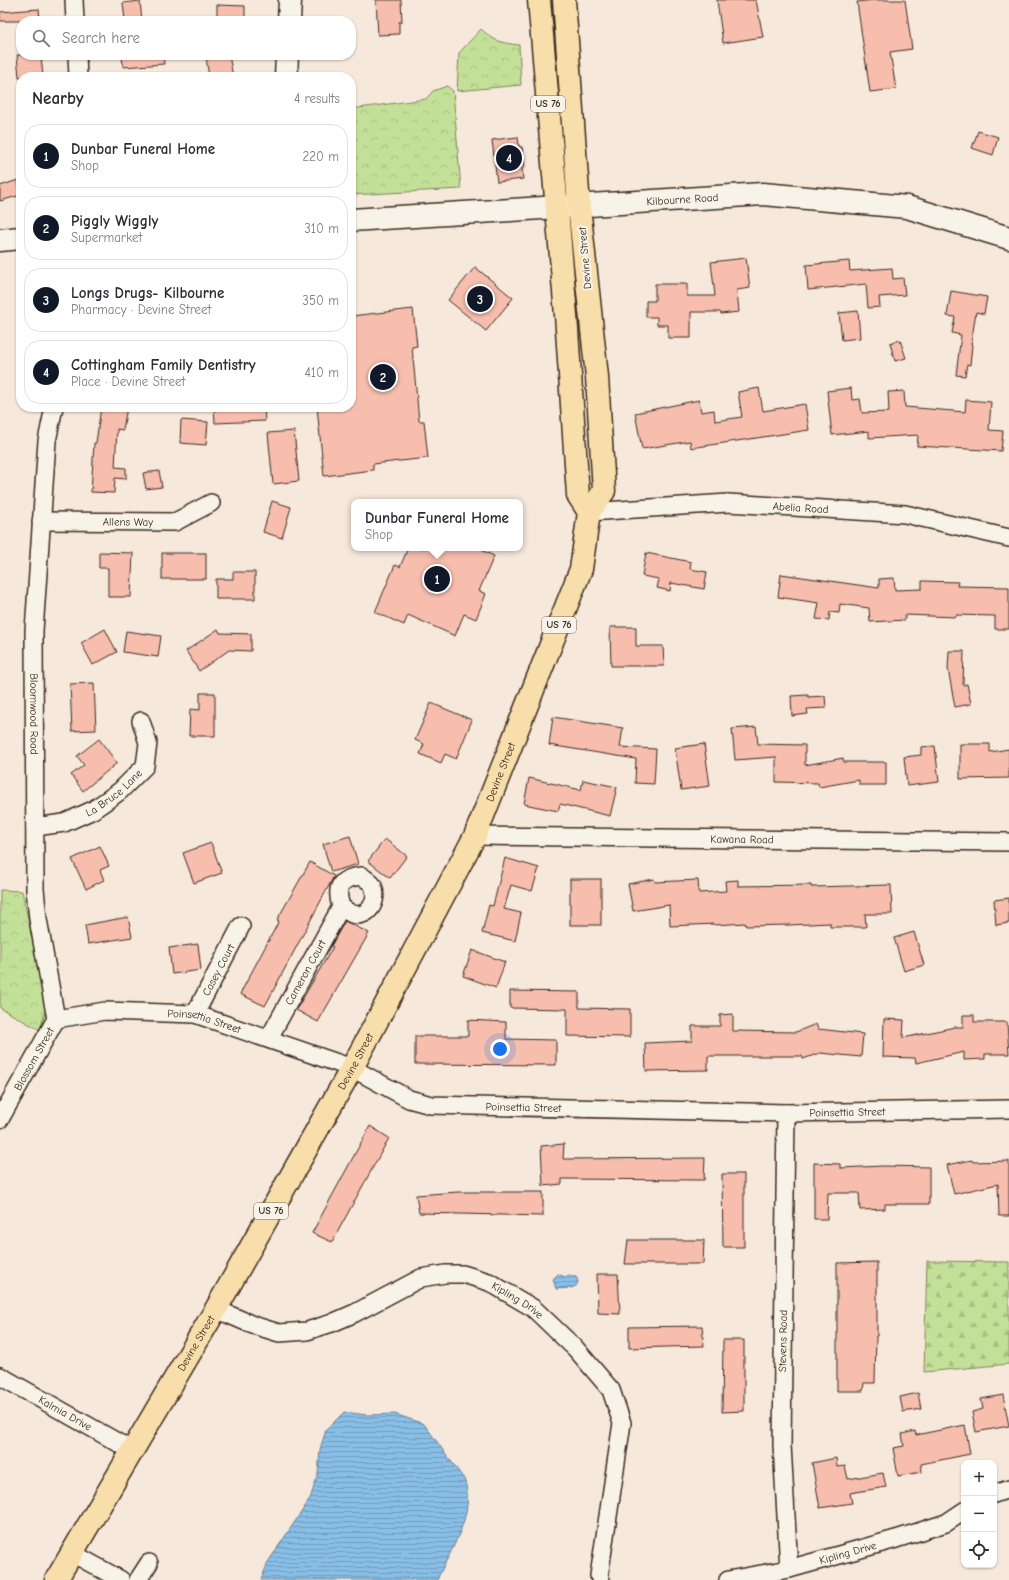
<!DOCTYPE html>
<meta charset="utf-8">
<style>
:root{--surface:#fff;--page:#f2f2f3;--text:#2b2b33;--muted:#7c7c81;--line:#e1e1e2;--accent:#111827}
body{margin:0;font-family:"Comic Neue",sans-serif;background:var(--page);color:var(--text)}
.controls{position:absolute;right:12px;bottom:12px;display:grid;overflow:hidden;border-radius:8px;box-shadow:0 1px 3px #0004}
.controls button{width:36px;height:36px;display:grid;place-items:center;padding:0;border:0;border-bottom:1px solid var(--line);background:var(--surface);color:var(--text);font:20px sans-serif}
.you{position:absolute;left:500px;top:1049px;width:14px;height:14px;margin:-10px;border:3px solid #fff;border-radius:50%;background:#1a73e8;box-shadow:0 0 0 6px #1a73e833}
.badge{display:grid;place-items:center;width:26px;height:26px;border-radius:50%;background:var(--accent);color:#fff;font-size:13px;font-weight:700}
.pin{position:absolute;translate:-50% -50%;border:2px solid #fff;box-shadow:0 1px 4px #0006}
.popup{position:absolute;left:351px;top:499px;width:172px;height:52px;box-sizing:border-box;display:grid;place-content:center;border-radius:8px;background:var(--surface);filter:drop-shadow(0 1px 3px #0005);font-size:13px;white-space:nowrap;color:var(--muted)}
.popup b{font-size:15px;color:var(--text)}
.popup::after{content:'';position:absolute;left:50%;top:100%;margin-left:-8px;border:8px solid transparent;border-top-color:var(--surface)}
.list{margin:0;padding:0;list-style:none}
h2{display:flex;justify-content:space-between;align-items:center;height:52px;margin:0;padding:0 16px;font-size:17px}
h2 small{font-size:13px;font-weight:400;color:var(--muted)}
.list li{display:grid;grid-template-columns:26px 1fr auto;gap:12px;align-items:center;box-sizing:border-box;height:64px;margin:0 8px 8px;padding:0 8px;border:1px solid var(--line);border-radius:16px}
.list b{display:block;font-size:15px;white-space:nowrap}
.list p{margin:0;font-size:13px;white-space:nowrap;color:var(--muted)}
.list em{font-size:13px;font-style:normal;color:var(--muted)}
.icon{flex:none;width:22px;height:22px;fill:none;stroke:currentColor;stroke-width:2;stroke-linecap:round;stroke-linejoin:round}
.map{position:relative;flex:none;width:1009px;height:1580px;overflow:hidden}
.search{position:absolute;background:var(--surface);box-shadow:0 1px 3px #0004;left:16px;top:16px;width:340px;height:44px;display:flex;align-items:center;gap:10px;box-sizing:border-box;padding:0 14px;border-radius:16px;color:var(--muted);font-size:15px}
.panel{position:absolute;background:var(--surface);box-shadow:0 1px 3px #0004;left:16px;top:72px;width:340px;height:340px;border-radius:16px}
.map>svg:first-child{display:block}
.forest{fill:url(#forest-firs);stroke:#7f855b}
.park{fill:url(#park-crowns);stroke:#7f855b}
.water{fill:url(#water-rules);stroke:#6a8397}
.building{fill:#f7beae;stroke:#3b2a1e}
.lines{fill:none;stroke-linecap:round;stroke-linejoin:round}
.street-casing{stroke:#3b2a1e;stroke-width:20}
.secondary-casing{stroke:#3b2a1e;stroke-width:25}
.primary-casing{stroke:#3b2a1e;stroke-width:25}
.street{stroke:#f7f3e8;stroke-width:17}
.secondary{stroke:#f7f3e8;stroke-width:22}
.primary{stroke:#f8deab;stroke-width:22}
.labels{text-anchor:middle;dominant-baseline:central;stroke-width:4;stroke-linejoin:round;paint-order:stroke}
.shield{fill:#f7f3e8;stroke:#73665b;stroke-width:1}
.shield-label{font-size:10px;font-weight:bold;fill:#3b2a1e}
.street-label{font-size:11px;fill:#3b2a1e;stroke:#f7f3e8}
</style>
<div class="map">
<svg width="1009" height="1580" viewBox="0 0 1009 1580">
<defs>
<pattern id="forest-firs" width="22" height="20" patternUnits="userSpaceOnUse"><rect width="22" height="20" fill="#c3e098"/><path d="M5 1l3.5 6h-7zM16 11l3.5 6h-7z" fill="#a8c083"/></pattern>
<pattern id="park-crowns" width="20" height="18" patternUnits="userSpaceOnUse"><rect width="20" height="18" fill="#c3e098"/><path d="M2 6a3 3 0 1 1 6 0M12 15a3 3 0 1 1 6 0" fill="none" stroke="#a8c083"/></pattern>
<pattern id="water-rules" width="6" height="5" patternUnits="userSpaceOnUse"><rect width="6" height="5" fill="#89bfe7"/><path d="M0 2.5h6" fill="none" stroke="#719bbb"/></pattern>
</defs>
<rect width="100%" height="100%" fill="#f7e8dc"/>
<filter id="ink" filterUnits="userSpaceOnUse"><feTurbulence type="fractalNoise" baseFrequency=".025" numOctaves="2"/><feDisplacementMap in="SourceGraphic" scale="8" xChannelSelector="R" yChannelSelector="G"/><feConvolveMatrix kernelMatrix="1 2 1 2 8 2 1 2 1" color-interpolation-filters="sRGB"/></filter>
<g filter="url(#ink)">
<path class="forest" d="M927 1261 1009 1262V1364L924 1372Z"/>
<g class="park">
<path d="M481 29C494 41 501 43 519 45L521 85 457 91 459 53Z"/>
<path d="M447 86 453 91 461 189 351 195V109L426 99 433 91Z"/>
<path d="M0 890 22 891 47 1006 40 1030 0 1008Z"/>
</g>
<g class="water">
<path d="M558 1274 565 1277 569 1275 576 1276 578 1282 576 1286 571 1288 556 1289 553 1279Z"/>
<path d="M344 1412 367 1415 395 1414 424 1424 464 1479C477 1512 450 1551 437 1580H261L268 1562 310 1499 318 1474 320 1449 326 1430Z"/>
</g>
<g class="building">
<path d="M376 0H401L402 22H399V34L378 35Z"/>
<path d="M717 0H756L763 37 723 43Z"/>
<path d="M874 0H905L912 49 890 52 896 89 870 92 857 2Z"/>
<path d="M140 1 142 21H125L123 3Z"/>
<path d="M217 5 245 6V21H217Z"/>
<path d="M39 9 40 21H0V12Z"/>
<path d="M17 55H41L43 77H19Z"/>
<path d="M122 55H163L164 64 123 67Z"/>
<path d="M215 55H229L233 77H209L206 57Z"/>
<path d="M978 131 998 137 993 155 972 148Z"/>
<path d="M518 137 519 147H522L525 168H522L523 179 497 182 492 140Z"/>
<path d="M18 180 21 195 0 201V186Z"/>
<path d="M746 258 750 288 737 290 739 312 721 314 720 312H691V338H668V325H657V317H646V301H655V284H687V296H715L711 262Z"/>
<path d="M849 261 850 271 892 268 893 279 903 278 905 295 879 297 880 307 868 308 866 284 808 290 806 265Z"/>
<path d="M475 267 513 298 486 331 448 300Z"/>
<path d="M951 291 987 297 984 314 976 312 971 344 972 345 970 365 967 364 965 376 956 375 961 335 952 333 955 317 947 316Z"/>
<path d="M413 309 417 346 412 347 419 421H424L428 458 373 464V470L324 476 317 407H351V316Z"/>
<path d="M858 311 860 338 842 340 839 313Z"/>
<path d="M900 340 906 358 895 361 890 343Z"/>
<path d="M759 388 763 411 805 404 809 430 691 448 690 441 642 449 635 413 699 400 701 412 714 410 715 421 742 417 738 392Z"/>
<path d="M851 388 852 400 860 399 862 413 889 412 888 392 904 391 905 407 965 412 966 400 991 402 989 430 1003 431 1001 451 917 446 918 435 869 438V431L832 435 827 391Z"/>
<path d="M101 407H127L123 430 117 429 115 467 126 468V479L115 478 114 493 91 492 94 443H96Z"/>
<path d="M214 407H264L265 421 215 423Z"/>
<path d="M181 420 208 422 206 445 180 443Z"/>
<path d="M294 431 299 481 273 484 268 433Z"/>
<path d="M159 471 162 487 146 489 143 473Z"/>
<path d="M272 501 291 507 282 538 263 532Z"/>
<path d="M408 548H484L483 551 494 556 479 591 486 594 476 619 464 614 455 636 408 615 404 625 375 612 395 565 400 567Z"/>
<path d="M99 552 133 553 131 597H108V568H99Z"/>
<rect x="162" y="553" width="44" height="26"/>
<path d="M646 553 691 562 690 569 707 572 704 589 671 583 670 591 657 588 659 579 642 576Z"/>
<path d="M233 572H255V599H216V579H233Z"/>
<path d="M781 574 879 588V579L894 578 895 590 922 589V581L958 582 957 586 1009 587V629H995V616L956 615V617L905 615V620L870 622 869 608 840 604 839 613 830 612 829 620 816 619 819 603 778 597Z"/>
<path d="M610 627H636V646H663L664 666H611Z"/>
<path d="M105 629 117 652 93 665 81 643Z"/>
<path d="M218 629 220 633 251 634V651L229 650 199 671 186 651Z"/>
<path d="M126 631 161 636 158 657 123 652Z"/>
<path d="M949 651H964L963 685 967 684 971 704 955 707 948 669Z"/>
<path d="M94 683 96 730 72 731 70 684Z"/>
<path d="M200 693H215V736H189L190 709 200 710Z"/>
<path d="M808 695V697L825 696 826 708 807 709 808 714 792 716 791 696Z"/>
<path d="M431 703 472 720 456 759 445 754 441 763 420 754 424 744 415 740Z"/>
<path d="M553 717 623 728 620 747 656 749 654 784 635 783 636 759 549 745Z"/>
<path d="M756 727 758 744 805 745V765L843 758 844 762H886V785H859V780L819 787 818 783 776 782V757L735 760 732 729Z"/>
<path d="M99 739 117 763 83 791 71 775 84 765 77 756Z"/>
<path d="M704 744 710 786 681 790 675 748Z"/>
<path d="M960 744H990V752L1009 749V778L960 779Z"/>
<path d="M935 746 939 782 907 786 904 757 921 755V747Z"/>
<path d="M529 778 581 790 583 780 617 787 610 816 560 804 558 811 524 804Z"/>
<path d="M350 836 358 864 331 872 323 844Z"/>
<path d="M385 839 407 856 390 878 368 861Z"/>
<path d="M211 843 222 873 194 883 183 853Z"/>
<path d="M100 846 109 866 100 870 104 880 86 889 72 859Z"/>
<path d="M505 858 539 868 532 891 511 885 504 909 521 913 515 941 482 933 489 905 493 906Z"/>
<path d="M310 862 334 876 265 1006 240 994 279 921 277 920Z"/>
<rect x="570" y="879" width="31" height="46"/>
<path d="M654 879 655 882 698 880 699 893 726 891 725 881 738 880V886L811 885V887L891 885 892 914H865L866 927H830V923L789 925 746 926 745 923 715 925V924L670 926 669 905 633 911 628 884Z"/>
<path d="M1009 898V923L996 925 994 900Z"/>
<path d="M128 917 132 937 88 944 85 925Z"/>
<path d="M345 921 369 933 318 1022 296 1010 333 947 331 946Z"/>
<path d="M914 932 924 965 904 971 894 938Z"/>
<path d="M198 944 201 970 172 974 169 948Z"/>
<path d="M472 950 505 962 496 988 463 976Z"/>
<path d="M510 991 579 992V1008L630 1009V1037L567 1036V1009L510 1008Z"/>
<path d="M733 1014V1031L796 1032 816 1024 818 1029 863 1034 861 1057 820 1053 803 1059 802 1056H708V1070L646 1071 645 1043 692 1041V1026H720V1015Z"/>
<path d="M963 1015H974V1022H1007L1009 1054H985V1059L964 1060V1052L916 1063 915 1058 883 1057 884 1019 904 1020 903 1038 955 1027H963Z"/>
<path d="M468 1020 506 1022V1039L556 1040V1065L415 1064V1036H468Z"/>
<path d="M370 1126 389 1138 332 1242 312 1233Z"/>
<path d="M564 1144 563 1159 705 1158 704 1180 562 1179V1184L543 1186 541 1146Z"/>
<path d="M972 1160 973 1162 1009 1161V1216H999L998 1184 954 1194 947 1165Z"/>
<path d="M814 1163 840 1164V1168L883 1166 929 1167V1204H885V1209L860 1210 859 1193H828L827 1219H814Z"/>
<path d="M722 1174H744V1247H723Z"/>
<path d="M458 1192H543V1216L419 1213 416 1195Z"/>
<path d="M628 1240H704L703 1264H625Z"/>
<path d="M877 1262V1336H876L875 1383H864L863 1391H837V1263Z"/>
<path d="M597 1274H618L620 1314 598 1313Z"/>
<path d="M702 1326 704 1346 629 1348V1327Z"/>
<path d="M723 1340H744V1411L722 1412Z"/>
<path d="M918 1393 921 1409 903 1412 900 1397Z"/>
<path d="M1003 1395 1009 1426 976 1432 972 1412 983 1409 981 1399Z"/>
<path d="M965 1425 970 1454 921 1464 922 1472 898 1476 893 1448 904 1446 902 1434 915 1431 916 1435Z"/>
<path d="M836 1458 837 1467 845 1466 848 1479 883 1473 886 1487 850 1493 852 1503 820 1508 812 1463Z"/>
</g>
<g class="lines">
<g class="street-casing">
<g id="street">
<path d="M74 0 75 21"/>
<path d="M77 55 78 77"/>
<path id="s1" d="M54 407 47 441 34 631 35 889 38 919 56 1019"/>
<path id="s2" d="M589 512 728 503 905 514 1009 538"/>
<path id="s3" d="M41 521 175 522 211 503"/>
<path id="s4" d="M35 827 64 823 93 810 120 791 145 766 148 743 141 721"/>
<path id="s5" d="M475 836 1009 842"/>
<path id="s6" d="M195 1014 241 926"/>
<path id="s7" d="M56 1019 105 1011 195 1014 352 1068 409 1099 431 1105 786 1113 1009 1109"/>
<path id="s8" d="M269 1038 341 907C335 886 340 878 362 876 365 879 372 882 373 886 379 900 369 919 352 914 348 912 344 909 341 907"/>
<path d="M786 1113 782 1445 789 1569"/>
<path id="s9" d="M0 1119 56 1019"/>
<path id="s10" d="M216 1309 253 1325 279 1333 307 1331 332 1323 355 1313 421 1278 445 1274H463L489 1282 533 1308 576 1349 611 1390 622 1423 599 1576 601 1580"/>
<path id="s11" d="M0 1376 131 1450"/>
<path d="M994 1494 1009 1489"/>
<path d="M72 1553 121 1580"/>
<path d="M138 1580 149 1563"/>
<path id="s12" d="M728 1580 789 1569 896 1539 946 1523 964 1511"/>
</g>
</g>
<g class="secondary-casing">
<g id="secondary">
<path d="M289 21 290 0"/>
<path d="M286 77 287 55"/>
<path id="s13" d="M351 220 763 194 907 207 1009 238"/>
<path d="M0 240 21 238"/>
</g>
</g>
<g class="primary-casing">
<g id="primary">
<path d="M539 0 566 315 578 495 589 512"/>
<path id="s14" d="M56 1580 216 1309 352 1068 475 836 581 569 589 512 604 491 597 377 579 206 564 0"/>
</g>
</g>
<use href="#street" class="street"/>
<use href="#secondary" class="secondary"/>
<use href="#primary" class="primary"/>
</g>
</g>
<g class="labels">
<g class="shield">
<rect x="531" y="96" width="34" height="16" rx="3"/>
<rect x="542" y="617" width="34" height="16" rx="3"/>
<rect x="254" y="1203" width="34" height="16" rx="3"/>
</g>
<g class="shield-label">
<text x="548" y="104">US 76</text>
<text x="559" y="625">US 76</text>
<text x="271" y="1211">US 76</text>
</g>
<g class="street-label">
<text stroke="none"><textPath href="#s13" startOffset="332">Kilbourne Road</textPath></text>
<text transform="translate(585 258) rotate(-95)">Devine Street</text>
<text stroke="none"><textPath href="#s2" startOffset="212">Abelia Road</textPath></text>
<text stroke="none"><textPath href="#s3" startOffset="87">Allens Way</textPath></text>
<text stroke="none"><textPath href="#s1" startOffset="308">Bloomwood Road</textPath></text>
<text stroke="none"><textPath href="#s14" startOffset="923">Devine Street</textPath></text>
<text stroke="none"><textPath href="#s4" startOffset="88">La Bruce Lane</textPath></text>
<text stroke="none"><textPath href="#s5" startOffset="267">Kawana Road</textPath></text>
<text stroke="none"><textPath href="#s6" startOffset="50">Casey Court</textPath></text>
<text stroke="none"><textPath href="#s8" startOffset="75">Cameron Court</textPath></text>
<text stroke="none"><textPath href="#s7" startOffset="150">Poinsettia Street</textPath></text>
<text stroke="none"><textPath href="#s9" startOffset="69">Blossom Street</textPath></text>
<text stroke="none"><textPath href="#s14" startOffset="599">Devine Street</textPath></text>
<text stroke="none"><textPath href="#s7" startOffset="486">Poinsettia Street</textPath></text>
<text stroke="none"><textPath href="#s7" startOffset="810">Poinsettia Street</textPath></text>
<text stroke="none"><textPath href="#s10" startOffset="325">Kipling Drive</textPath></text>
<text transform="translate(783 1341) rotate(-89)">Stevens Road</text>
<text stroke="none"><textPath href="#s14" startOffset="275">Devine Street</textPath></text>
<text stroke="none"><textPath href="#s11" startOffset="75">Kalmia Drive</textPath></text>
<text stroke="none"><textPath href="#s12" startOffset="123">Kipling Drive</textPath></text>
</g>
</g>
</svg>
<div class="controls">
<button>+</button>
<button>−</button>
<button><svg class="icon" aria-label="locate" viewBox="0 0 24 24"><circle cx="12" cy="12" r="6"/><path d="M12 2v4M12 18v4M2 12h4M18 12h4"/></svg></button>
</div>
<div class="you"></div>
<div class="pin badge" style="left:437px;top:579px">1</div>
<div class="popup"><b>Dunbar Funeral Home</b>Shop</div>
<div class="pin badge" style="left:383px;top:377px">2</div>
<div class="pin badge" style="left:480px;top:299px">3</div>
<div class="pin badge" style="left:509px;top:158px">4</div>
<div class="search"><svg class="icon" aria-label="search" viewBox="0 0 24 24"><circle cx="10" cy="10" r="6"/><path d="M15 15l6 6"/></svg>Search here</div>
<section class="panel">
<h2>Nearby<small>4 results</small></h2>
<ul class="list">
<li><span class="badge">1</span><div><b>Dunbar Funeral Home</b><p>Shop</p></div><em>220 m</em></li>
<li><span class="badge">2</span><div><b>Piggly Wiggly</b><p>Supermarket</p></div><em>310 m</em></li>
<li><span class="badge">3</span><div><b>Longs Drugs- Kilbourne</b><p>Pharmacy · Devine Street</p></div><em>350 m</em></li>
<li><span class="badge">4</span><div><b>Cottingham Family Dentistry</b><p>Place · Devine Street</p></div><em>410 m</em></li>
</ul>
</section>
</div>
